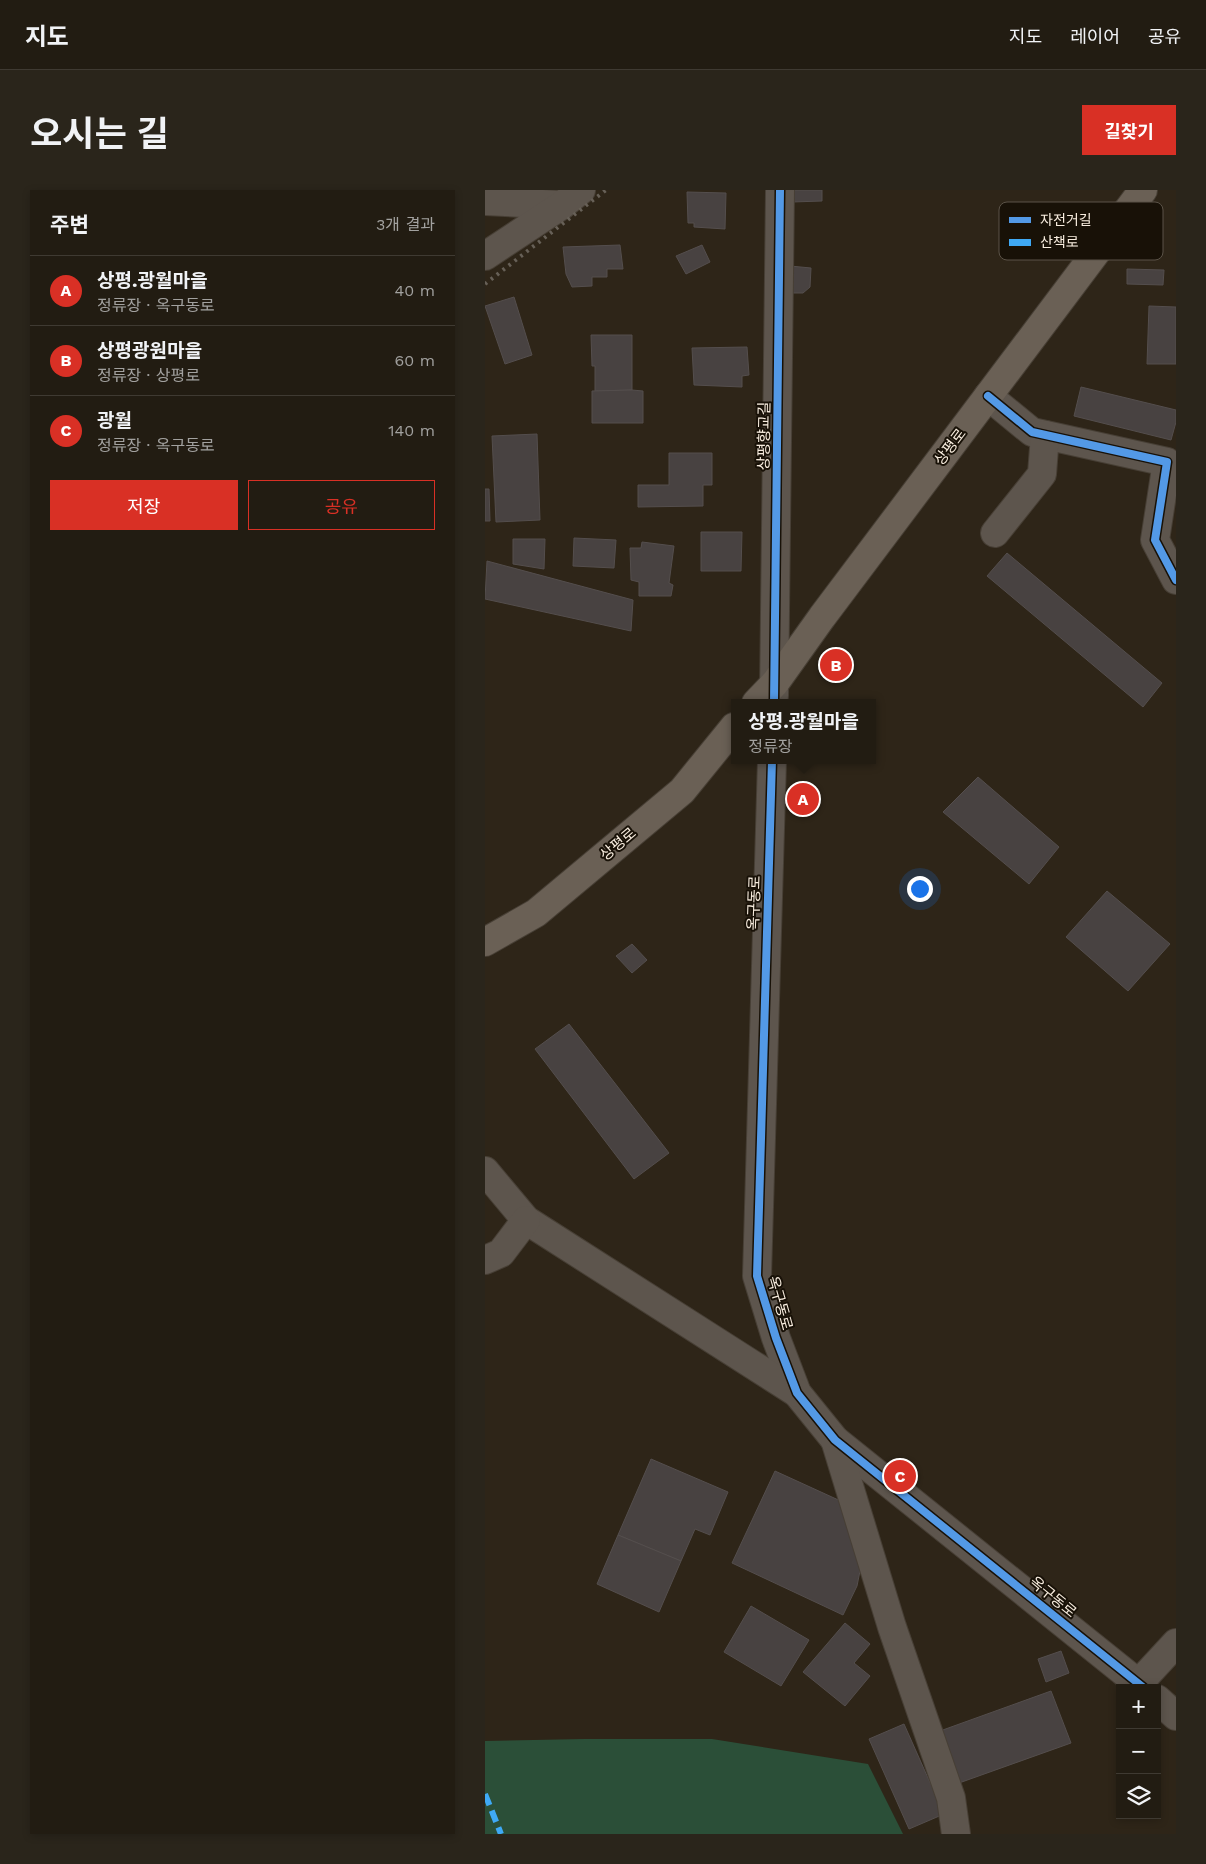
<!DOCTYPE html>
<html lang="ko">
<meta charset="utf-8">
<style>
:root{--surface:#221c12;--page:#2a251b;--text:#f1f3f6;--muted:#a2a19f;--line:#3f3a32;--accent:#d93025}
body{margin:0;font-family:"Work Sans","Noto Sans KR",sans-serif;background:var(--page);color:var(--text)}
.controls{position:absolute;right:15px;bottom:15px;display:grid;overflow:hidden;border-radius:0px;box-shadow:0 2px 8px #0003}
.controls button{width:45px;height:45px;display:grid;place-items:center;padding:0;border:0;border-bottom:1px solid var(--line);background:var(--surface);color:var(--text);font:25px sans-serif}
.you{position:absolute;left:434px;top:698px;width:18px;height:18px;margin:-12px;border:4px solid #fff;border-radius:50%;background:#1a73e8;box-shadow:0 0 0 8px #1a73e833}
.badge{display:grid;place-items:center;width:32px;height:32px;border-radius:50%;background:var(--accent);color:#fff;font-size:16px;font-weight:700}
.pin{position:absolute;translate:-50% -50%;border:2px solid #fff;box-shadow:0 1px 5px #0006}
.popup{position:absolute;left:246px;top:509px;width:145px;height:65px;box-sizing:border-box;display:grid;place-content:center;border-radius:0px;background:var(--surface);filter:drop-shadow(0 1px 4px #0005);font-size:16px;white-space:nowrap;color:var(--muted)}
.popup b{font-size:19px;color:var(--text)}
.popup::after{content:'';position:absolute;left:50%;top:100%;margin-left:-10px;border:10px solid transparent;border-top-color:var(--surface)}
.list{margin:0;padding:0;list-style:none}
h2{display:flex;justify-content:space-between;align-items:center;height:65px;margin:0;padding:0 20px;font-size:21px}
h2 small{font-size:16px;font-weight:400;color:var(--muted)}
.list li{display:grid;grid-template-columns:32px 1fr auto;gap:15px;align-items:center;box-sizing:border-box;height:70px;padding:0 20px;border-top:1px solid var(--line)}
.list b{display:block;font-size:19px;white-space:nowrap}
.list p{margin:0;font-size:16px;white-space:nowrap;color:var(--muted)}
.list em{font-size:16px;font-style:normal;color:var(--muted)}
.actions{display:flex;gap:10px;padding:15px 20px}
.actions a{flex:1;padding:11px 0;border:1px solid var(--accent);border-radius:0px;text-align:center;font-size:18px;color:var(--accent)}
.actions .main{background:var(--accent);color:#fff}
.icon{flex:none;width:28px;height:28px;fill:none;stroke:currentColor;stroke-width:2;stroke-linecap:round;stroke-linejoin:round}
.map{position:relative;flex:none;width:691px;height:1644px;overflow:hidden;border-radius:0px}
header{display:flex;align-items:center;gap:30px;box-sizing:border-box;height:70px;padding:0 25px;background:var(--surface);border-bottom:1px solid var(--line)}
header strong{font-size:24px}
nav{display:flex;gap:28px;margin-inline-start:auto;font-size:18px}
.intro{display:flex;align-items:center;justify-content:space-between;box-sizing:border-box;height:120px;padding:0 30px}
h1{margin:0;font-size:35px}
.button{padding:12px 22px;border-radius:0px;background:var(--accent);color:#fff;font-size:18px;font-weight:700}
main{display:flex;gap:30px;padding:0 30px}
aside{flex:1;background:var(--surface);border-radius:0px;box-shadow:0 2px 8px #0003}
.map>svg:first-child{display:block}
.green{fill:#2b4f38}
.building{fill:#484241;stroke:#544e4d}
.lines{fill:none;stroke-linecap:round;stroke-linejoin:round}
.minor-casing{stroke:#473f35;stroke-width:30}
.major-casing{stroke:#473f35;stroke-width:30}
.minor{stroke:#5d554d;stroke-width:28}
.major{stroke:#6a6055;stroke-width:28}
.rail{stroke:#676057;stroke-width:4;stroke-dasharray:2.5 5;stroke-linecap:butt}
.quiet{stroke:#3fa9f5;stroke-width:6;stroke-dasharray:12 6;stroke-linecap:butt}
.cycleway-casing{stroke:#181107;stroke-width:11}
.cycleway{stroke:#5399e6;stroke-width:8}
.labels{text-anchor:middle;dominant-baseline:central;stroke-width:4;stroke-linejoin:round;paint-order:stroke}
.street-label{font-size:15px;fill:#f8eddf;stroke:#181107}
.key{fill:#181107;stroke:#5b5348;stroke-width:1}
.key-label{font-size:14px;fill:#f8eddf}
</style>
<header>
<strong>지도</strong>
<nav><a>지도</a><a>레이어</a><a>공유</a></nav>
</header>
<div class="intro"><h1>오시는 길</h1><a class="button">길찾기</a></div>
<main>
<aside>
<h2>주변<small>3개 결과</small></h2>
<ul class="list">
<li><span class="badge">A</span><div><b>상평.광월마을</b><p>정류장 · 옥구동로</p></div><em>40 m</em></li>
<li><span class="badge">B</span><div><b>상평광원마을</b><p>정류장 · 상평로</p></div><em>60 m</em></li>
<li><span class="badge">C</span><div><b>광월</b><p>정류장 · 옥구동로</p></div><em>140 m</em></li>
</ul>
<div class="actions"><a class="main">저장</a><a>공유</a></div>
</aside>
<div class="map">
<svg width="691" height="1644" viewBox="0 0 691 1644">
<rect width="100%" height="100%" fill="#2e2518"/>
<path class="green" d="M99 1549H227L383 1574 418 1644H0V1551Z"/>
<g class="building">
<path d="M307 0H337V11L307 12Z"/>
<path d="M202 2 241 3 240 39 209 37V33H203Z"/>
<path d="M135 55 138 79H122V87H107V96L87 97 81 84 78 57Z"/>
<path d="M217 55 225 72 201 84 191 66Z"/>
<path d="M305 76 326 78 325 97 318 103H305Z"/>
<path d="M642 79 679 80 678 95 642 94Z"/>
<path d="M29 107 47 165 20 174 0 116Z"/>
<path d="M664 116 691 117V174H662Z"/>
<path d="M106 145H147V200L110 201V176H107Z"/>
<path d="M262 157 264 185 257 186V197L209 195 207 158Z"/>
<path d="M596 197 691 220V232L686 250 589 226Z"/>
<path d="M147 200 158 201V233H107V201Z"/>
<path d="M52 244 55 330 11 332 7 246Z"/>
<path d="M184 263H227V295H218V316L153 317V295H184Z"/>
<path d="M0 299H4L5 331H0Z"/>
<path d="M216 342H257L256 381H216Z"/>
<path d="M89 348 131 350 129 378 88 376Z"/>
<path d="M28 349H60L59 379 28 374Z"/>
<path d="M157 352 189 356 184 393 188 395 186 406H154V392L146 390 145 358H156Z"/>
<path d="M522 363 677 493 658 517 502 386Z"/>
<path d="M2 371 148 410 146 441 0 409Z"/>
<path d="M493 587 574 657 544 694 458 622Z"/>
<path d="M622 701 685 754 643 801 581 747Z"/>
<path d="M147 754 162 770 147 783 131 766Z"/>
<path d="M84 834 184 963 149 989 50 859Z"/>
<path d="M166 1269 243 1302 225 1345 210 1339 196 1371 133 1345Z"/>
<path d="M290 1281 360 1313 376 1376 372 1396 358 1425 247 1373Z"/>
<path d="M133 1345 196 1371 174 1422 112 1394Z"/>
<path d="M266 1416 324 1450 296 1496 239 1462Z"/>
<path d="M360 1433 385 1454 369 1473 385 1486 360 1516 318 1482Z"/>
<path d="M576 1461 584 1483 561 1492 553 1469Z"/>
<path d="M566 1501 586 1553 474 1593 455 1541Z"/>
<path d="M419 1534 459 1624 424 1639 384 1549Z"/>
</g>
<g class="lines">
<g class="minor-casing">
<g id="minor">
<path d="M0 11 77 15"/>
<path d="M0 66 77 15 96 0"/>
<path d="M503 206 547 242 682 272 670 350 691 390"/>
<path d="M510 343 557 284 560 245"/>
<path d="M289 506 295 0"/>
<path d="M287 570 272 1086 291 1148 312 1203 350 1250 659 1498"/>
<path d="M0 981 41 1030 312 1203"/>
<path d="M0 1070 16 1063 41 1030"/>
<path d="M350 1250 407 1437 466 1608 471 1644"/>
<path d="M654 1493 691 1453"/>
<path d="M672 1509 691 1526"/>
</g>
</g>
<g class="major-casing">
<g id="major">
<path d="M271 513 290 493 337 427 658 0"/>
<path d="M0 752 51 723 197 601 249 537"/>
</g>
</g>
<use href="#minor" class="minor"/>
<use href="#major" class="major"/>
<path class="rail" d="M0 94 121 0"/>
<path class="quiet" d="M0 1604 16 1644"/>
<g class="cycleway-casing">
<g id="cycleway">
<path d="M503 206 547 242 682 272 670 350 691 390"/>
<path d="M289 513 295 0"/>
<path d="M287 570 272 1086 291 1148 312 1203 350 1250 659 1498"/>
</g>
</g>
<use href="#cycleway" class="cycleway"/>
</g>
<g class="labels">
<g class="street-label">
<text transform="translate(279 246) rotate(-89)">상평향교길</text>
<text transform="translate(465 257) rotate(-53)">상평로</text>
<text transform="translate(133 654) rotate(-40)">상평로</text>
<text transform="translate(269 713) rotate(-88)">옥구동로</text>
<text transform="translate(295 1113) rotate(74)">옥구동로</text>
<text transform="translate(568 1407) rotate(39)">옥구동로</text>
</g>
</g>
<rect x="514" y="12" width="164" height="58" rx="8" class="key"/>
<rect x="524" y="27" width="22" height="6" fill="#5399e6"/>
<rect x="524" y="49" width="22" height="7" fill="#3fa9f5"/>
<g class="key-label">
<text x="555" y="35">자전거길</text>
<text x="555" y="57">산책로</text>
</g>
</svg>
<div class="controls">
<button>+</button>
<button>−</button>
<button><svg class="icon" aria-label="layers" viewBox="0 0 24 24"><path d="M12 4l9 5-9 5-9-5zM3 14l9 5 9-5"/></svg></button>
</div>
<div class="you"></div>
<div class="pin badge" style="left:318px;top:609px">A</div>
<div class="popup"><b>상평.광월마을</b>정류장</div>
<div class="pin badge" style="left:351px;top:475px">B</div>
<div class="pin badge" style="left:415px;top:1286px">C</div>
</div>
</main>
